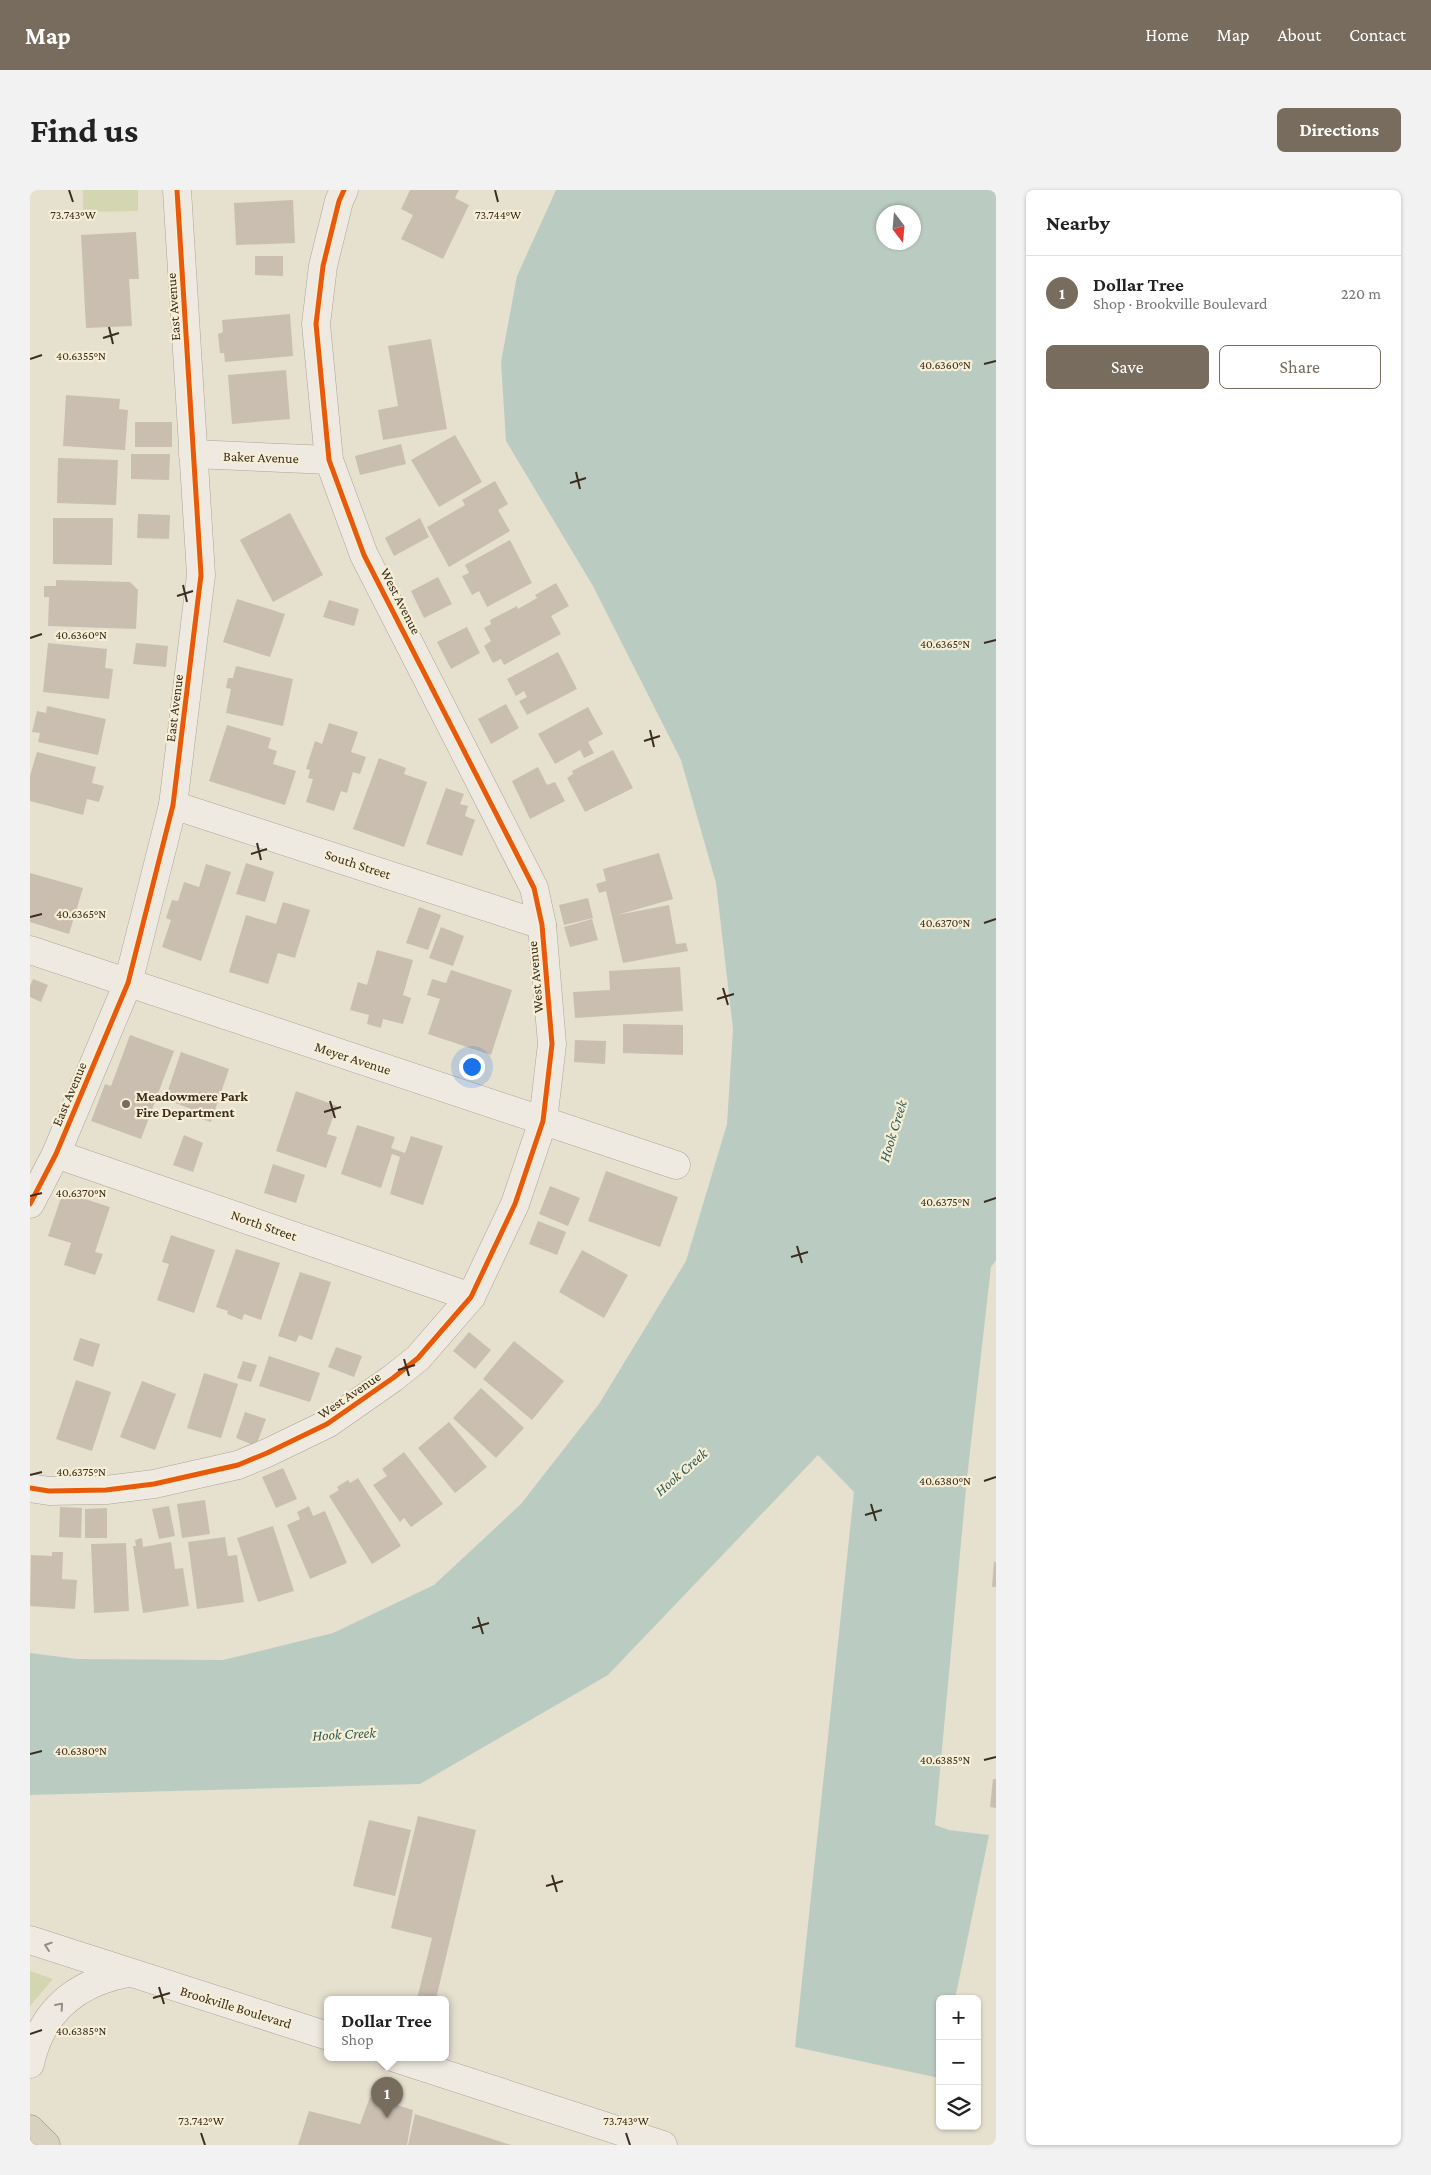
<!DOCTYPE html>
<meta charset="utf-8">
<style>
:root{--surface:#fff;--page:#f2f2f2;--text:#222;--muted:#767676;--line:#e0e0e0;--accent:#776c5d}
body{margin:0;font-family:"Crimson Pro",serif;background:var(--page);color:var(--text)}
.controls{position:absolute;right:15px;bottom:15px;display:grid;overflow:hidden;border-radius:8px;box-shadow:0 1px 4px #0004}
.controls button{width:45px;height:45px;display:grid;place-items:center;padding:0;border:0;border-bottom:1px solid var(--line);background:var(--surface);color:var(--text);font:25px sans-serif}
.compass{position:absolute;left:846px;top:15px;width:45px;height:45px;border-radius:50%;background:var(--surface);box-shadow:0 1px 4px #0004;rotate:164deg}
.you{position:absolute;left:441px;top:876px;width:18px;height:18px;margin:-12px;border:4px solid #fff;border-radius:50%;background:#1a73e8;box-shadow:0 0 0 8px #1a73e833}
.badge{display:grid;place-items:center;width:32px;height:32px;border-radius:50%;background:var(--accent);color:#fff;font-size:16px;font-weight:700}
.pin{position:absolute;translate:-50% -41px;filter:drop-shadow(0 1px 2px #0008)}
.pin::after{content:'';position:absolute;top:26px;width:18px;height:15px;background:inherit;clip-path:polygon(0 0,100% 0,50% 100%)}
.popup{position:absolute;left:294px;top:1806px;width:125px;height:65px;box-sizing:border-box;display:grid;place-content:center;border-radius:8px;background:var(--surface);filter:drop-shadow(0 1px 4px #0005);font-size:16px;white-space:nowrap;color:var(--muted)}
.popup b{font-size:19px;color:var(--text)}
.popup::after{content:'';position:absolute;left:50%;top:100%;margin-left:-10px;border:10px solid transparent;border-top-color:var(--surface)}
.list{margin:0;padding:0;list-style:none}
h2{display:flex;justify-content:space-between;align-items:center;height:65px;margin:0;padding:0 20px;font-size:21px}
h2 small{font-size:16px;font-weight:400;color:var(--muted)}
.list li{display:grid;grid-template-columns:32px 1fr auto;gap:15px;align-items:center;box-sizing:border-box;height:75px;padding:0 20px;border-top:1px solid var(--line)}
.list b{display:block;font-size:19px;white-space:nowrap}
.list p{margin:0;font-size:16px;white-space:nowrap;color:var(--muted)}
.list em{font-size:16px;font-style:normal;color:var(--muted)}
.actions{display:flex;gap:10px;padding:15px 20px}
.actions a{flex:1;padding:11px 0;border:1px solid var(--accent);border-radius:8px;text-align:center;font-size:18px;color:var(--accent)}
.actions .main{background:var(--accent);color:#fff}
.icon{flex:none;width:28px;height:28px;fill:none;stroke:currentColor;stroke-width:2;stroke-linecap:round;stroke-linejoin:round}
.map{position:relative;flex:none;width:966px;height:1955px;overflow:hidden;border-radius:8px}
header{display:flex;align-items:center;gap:30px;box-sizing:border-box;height:70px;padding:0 25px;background:var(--accent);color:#fff}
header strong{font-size:24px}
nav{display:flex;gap:28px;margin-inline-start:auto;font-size:18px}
.intro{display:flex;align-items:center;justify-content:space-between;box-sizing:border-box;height:120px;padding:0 30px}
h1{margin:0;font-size:35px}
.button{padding:12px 22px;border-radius:8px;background:var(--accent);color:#fff;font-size:18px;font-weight:700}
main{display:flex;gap:30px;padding:0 30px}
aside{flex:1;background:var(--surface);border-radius:8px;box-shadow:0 1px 4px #0004}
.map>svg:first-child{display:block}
.green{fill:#d4d6b1}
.water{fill:#baccc1;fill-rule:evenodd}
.building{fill:#cabeb0}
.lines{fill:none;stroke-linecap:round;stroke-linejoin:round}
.minor-casing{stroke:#aba598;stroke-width:29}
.highway-casing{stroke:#918a7f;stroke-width:29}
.minor{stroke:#eeeae1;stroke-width:28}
.highway{stroke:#d9d1c0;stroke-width:28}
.cycleway-casing{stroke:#f6eed5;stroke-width:8}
.cycleway{stroke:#e8590c;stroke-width:5}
.oneway{stroke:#948c80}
.ticks{fill:none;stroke:#3b2d1f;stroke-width:2}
.poi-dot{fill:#776c5d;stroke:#f6eed5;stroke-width:2}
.labels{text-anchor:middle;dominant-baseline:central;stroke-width:4.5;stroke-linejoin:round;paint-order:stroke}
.street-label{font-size:14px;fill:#3b2d1f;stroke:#f6eed5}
.poi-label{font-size:14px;font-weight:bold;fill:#3b2d1f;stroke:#f6eed5;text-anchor:start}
.water-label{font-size:15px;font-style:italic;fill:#2e5b59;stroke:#f6eed5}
.ticks-label{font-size:12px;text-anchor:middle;fill:#3b2d1f;stroke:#f6eed5;stroke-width:4.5;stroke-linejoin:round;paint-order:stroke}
</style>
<header>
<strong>Map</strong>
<nav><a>Home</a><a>Map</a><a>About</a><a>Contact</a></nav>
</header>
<div class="intro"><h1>Find us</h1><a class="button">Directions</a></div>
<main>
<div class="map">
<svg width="966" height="1955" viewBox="0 0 966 1955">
<rect width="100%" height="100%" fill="#e6e0cf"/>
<g class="green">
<path d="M53 0H108V21L53 22Z"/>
<path d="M0 1781 23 1789 0 1816Z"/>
</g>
<path class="water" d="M526 0H966V1070L961 1077 937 1288 905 1635 919 1640 959 1645 925 1809H910L909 1888 765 1857 824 1302 788 1265 578 1485 390 1594 0 1605V1463L47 1469 193 1470 303 1443 404 1395 491 1314 569 1214 656 1071 697 934 703 839 686 693 651 570 563 396 476 251 471 172 487 86ZM854 22H884V52H854Z"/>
<g class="building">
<path d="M380 0H429L425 8 439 15 413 69 371 49 383 25 371 19Z"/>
<path d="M263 10 265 53 206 55 204 13Z"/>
<path d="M106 42 109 89H99L102 136 56 138 51 45Z"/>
<path d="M225 66H253V86L225 85Z"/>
<path d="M260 124 263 166 195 172 194 163H190L188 144 193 142 192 130Z"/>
<path d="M401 149 417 239 353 250 348 220 368 216 358 156Z"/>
<path d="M256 180 260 229 202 234 198 185Z"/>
<path d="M36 205 90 209 89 219 98 220 95 260 33 256Z"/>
<rect x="105" y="232" width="37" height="25"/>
<path d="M425 245 452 292 409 317 381 270Z"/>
<path d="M371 254 376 274 330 285 325 266Z"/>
<path d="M101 264H140L139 290 101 289Z"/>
<path d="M28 268 88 270 86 315 27 313Z"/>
<path d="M465 291 478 314 468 320 480 341 419 377 397 337 435 315 432 310Z"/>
<path d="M260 323 293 385 243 412 210 350Z"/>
<path d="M108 324 140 325 139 349 107 348Z"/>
<path d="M23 328H83L82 375 23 374Z"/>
<path d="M390 328 399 347 364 366 355 348Z"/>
<path d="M480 350 502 393 457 417 449 401 442 405 432 386 439 383 435 375Z"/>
<path d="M408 387 422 414 394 428 381 401Z"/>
<path d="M26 390 100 392 108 400 106 439 18 436 19 407H14V396H26Z"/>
<path d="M526 393 539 416 521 426 531 444 474 475 471 469 463 473 454 456 461 451 454 438 461 434 460 430 487 416 488 419 507 408 505 405Z"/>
<path d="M207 409 255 424 240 467 193 452Z"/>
<path d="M299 410 329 419 324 436 293 427Z"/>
<path d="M437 437 450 463 421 479 407 452Z"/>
<path d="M18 453 77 459 75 478 83 479 79 509 13 502Z"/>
<path d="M106 453 138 456 136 477 103 474Z"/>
<path d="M528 462 547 499 497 525 489 511 497 507 494 501 486 506 477 489Z"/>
<path d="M206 476 263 489 253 536 196 523 201 499 196 498 198 488H203Z"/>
<path d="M476 514 489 538 461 554 448 529Z"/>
<path d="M17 516 76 529 68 565 8 552 10 543 2 542 7 521 16 523Z"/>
<path d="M558 517 573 544 558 552 564 563 554 568 550 560 525 574 508 544Z"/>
<path d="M299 533 328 542 321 562 336 567 330 584 323 582 317 603 311 601 304 621 276 612 283 589 278 588 280 580 276 579 285 551 292 554Z"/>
<path d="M197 535 241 548 238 558 247 561 243 574 266 581 255 615 179 591Z"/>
<path d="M583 560 603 598 555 622 537 588 543 584 542 581Z"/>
<path d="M7 562 66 577 62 593 74 596 69 612 57 609 53 625 0 611V586Z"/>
<path d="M349 568 376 578 374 584 397 592 374 657 323 639Z"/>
<path d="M508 577 517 595 525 592 535 611 500 629 482 591Z"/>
<path d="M416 598 434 604 430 614 438 616 435 626 445 630 432 666 396 654Z"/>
<path d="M629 663 643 709 587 725 639 715 646 754 656 753 658 761 593 773 576 701 569 703 566 694 576 691 573 679Z"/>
<path d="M216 673 244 682 235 712 206 704Z"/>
<path d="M176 674 201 682 171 771 132 757 141 730 136 728 142 710 148 711 154 692 169 697Z"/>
<path d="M0 683 53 698 39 744 0 732Z"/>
<path d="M558 708 563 728 534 735 529 715Z"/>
<path d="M253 712 280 720 265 768 248 763 238 794 199 782 216 725 246 734Z"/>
<path d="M389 717 411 725 398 760 376 753Z"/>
<path d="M562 729 568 750 540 757 534 737Z"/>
<path d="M411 737 434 746 423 776 399 768Z"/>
<path d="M347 760 383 770 373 805 381 808 373 834 353 829 351 838 337 834 339 825 320 820 328 792 337 795Z"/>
<path d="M650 777 653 821 545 828 543 802 580 800 579 781Z"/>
<path d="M421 780 482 800 461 865 398 844 410 809 397 805 402 789 416 793Z"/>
<path d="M3 789 18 795 11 812 0 807V796Z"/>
<path d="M593 834 653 835V865L593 863Z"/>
<path d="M100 845 144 861 111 949 61 931 75 894 81 896Z"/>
<path d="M545 850 576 851 575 874 544 872Z"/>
<path d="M151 862 199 879 181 932 159 925 161 919 135 909Z"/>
<path d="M266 901 307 916 297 944 307 947 296 978 246 961Z"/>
<path d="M327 935 365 947 361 958 375 963 381 946 413 956 393 1015 360 1004 370 967 362 964 351 998 311 984Z"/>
<path d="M154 945 173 953 163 982 143 975Z"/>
<path d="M243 974 275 985 266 1013 234 1003Z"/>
<path d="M576 981 648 1007 630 1057 558 1031Z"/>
<path d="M520 996 550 1008 538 1036 509 1024Z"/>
<path d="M33 1002 80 1017 65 1062 73 1064 65 1085 34 1075 41 1053 18 1046Z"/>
<path d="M508 1031 536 1042 527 1065 499 1054Z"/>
<path d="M141 1045 185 1060 164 1123 127 1110 139 1074 132 1072Z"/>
<path d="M206 1059 250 1073 231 1130 214 1124 212 1130 197 1124 198 1121 186 1117Z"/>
<path d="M552 1060 598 1085 574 1128 529 1102Z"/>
<path d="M270 1082 301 1092 282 1150 269 1145 266 1152 248 1146Z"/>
<path d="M439 1142 461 1160 445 1179 423 1161Z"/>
<path d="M50 1148 70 1154 63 1177 43 1170Z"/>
<path d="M484 1151 534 1191 502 1230 453 1189Z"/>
<path d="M306 1157 332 1166 324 1187 298 1177Z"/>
<path d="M239 1166 290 1183 280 1212 229 1196Z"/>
<path d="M213 1171 227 1175 221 1192 207 1188Z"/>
<path d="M174 1183 208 1194 191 1248 157 1238Z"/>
<path d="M46 1190 81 1202 62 1261 26 1249Z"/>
<path d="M112 1191 146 1204 125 1260 90 1247Z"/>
<path d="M451 1198 494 1238 466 1268 423 1228Z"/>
<path d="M215 1222 236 1229 226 1256 206 1248Z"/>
<path d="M419 1232 457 1277 425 1303 388 1258Z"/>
<path d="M374 1262 413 1314 381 1337 374 1328 370 1332 343 1295 357 1286 352 1279Z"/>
<path d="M253 1278 267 1309 246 1318 232 1287Z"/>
<path d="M328 1288 371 1356 342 1374 299 1306 309 1300 307 1297 318 1290 320 1293Z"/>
<path d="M175 1310 180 1344 152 1348 147 1314Z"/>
<path d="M139 1316 145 1346 129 1349 122 1319Z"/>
<path d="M279 1316 283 1326 295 1321 317 1373 280 1389 257 1335 270 1329 267 1322Z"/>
<path d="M30 1317 52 1318 51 1348 29 1347Z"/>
<path d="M77 1318V1348H55V1319Z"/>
<path d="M243 1336 264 1401 228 1412 207 1348Z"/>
<path d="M195 1347 198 1366 207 1365 214 1412 167 1419 158 1352Z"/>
<path d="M112 1348 113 1357 141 1352 145 1379 153 1378 159 1416 113 1423 103 1356H106L105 1350Z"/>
<path d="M96 1353 99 1421 64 1423 61 1354Z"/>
<path d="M22 1362H33L32 1389 47 1390 45 1419 0 1416 1 1365 22 1366Z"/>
<path d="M964 1372H966V1397H962Z"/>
<path d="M963 1589H966V1618L960 1617Z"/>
<path d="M388 1626 446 1640 406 1809H387L402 1748 361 1738Z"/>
<path d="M339 1630 381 1640 365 1706 323 1696Z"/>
<path d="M340 1907 383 1920 377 1955H268L279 1921 330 1934Z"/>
<path d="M385 1924 481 1955H378Z"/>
</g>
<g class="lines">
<g class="minor-casing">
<g id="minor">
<path d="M163 264 299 270"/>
<path d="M143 615 512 735"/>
<path d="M0 760 646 975"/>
<path d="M26 964 441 1107"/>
<path d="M0 1014 26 964 98 793 143 615 171 385 147 0"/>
<path d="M0 1298 19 1301 76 1300 124 1294 208 1275 237 1263 297 1234 363 1188 388 1168 441 1107 485 1014 513 931 522 854 512 735 504 698 334 365 299 270 286 134 293 76 309 11 314 0"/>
<path d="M0 1750 298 1846"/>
<path d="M362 1867 633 1955"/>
<path d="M0 1874C11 1821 46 1793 97 1783"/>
</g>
</g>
<g class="highway-casing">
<path id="highway" d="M0 1939 16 1955"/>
</g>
<use href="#minor" class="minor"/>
<use href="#highway" class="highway"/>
<g class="cycleway-casing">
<g id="cycleway">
<path d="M0 1014 26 964 98 793 143 615 171 385 147 0"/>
<path d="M0 1298 19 1301 76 1300 124 1294 208 1275 237 1263 297 1234 363 1188 388 1168 441 1107 485 1014 513 931 522 854 512 735 504 698 334 365 299 270 286 134 293 76 309 11 314 0"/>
</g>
</g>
<use href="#cycleway" class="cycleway"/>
</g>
<defs><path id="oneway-chevron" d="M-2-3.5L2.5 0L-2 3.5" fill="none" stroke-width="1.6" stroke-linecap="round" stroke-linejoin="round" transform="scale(1.25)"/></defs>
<g class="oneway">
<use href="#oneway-chevron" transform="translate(18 1756) rotate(-161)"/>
<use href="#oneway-chevron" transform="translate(30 1816) rotate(-49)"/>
</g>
<path class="ticks" d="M39 0 43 12M465 0 468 12M79 137 83 154M73 148 89 143M0 169 12 165M954 174 966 171M546 282 550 299M540 293 556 288M153 395 157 412M147 406 163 401M0 448 12 444M954 453 966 450M620 540 624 557M614 551 630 546M227 653 231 670M221 664 237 659M0 727 12 724M954 733 966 729M693 798 698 815M687 809 704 804M300 911 305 928M294 922 311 917M0 1006 12 1003M954 1012 966 1008M767 1056 772 1073M761 1067 778 1062M374 1169 379 1186M368 1180 385 1175M0 1285 12 1282M954 1291 966 1287M841 1314 846 1331M835 1325 852 1320M448 1427 453 1444M442 1438 459 1433M0 1564 12 1561M954 1570 966 1567M522 1685 527 1702M516 1696 533 1691M129 1797 134 1814M123 1808 140 1803M0 1844 12 1840M171 1943 175 1955M596 1943 600 1955"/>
<circle class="poi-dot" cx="96" cy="914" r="5"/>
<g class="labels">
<g class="street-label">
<text transform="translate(143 117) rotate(-94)">East Avenue</text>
<text transform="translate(231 267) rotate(2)">Baker Avenue</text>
<text transform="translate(371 411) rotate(63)">West Avenue</text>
<text transform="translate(144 518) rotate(-83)">East Avenue</text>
<text transform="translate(328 674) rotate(18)">South Street</text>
<text transform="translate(505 787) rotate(-95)">West Avenue</text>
<text transform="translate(323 868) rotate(18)">Meyer Avenue</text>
<text transform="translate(39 904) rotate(-67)">East Avenue</text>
<text transform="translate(234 1035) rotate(19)">North Street</text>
<text transform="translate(319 1205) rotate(-34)">West Avenue</text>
<text transform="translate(206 1817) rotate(17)">Brookville Boulevard</text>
</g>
<g class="poi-label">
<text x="106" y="906">Meadowmere Park<tspan x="106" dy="16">Fire Department</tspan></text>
</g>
<g class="water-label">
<text transform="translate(863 941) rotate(-73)">Hook Creek</text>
<text transform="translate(651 1282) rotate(-41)">Hook Creek</text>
<text transform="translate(314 1544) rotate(-3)">Hook Creek</text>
</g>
</g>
<g class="ticks-label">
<text x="43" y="29">73.743°W</text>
<text x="468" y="29">73.744°W</text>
<text x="51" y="170">40.6355°N</text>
<text x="915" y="179">40.6360°N</text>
<text x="51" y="449">40.6360°N</text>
<text x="915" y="458">40.6365°N</text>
<text x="51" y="728">40.6365°N</text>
<text x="915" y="737">40.6370°N</text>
<text x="51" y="1007">40.6370°N</text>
<text x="915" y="1016">40.6375°N</text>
<text x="51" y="1286">40.6375°N</text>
<text x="915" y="1295">40.6380°N</text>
<text x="51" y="1565">40.6380°N</text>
<text x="915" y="1574">40.6385°N</text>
<text x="51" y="1845">40.6385°N</text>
<text x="171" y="1935">73.742°W</text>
<text x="596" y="1935">73.743°W</text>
</g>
</svg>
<div class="controls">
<button>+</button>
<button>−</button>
<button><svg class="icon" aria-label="layers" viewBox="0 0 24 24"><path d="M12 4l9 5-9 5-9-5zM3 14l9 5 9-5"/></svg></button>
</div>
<svg class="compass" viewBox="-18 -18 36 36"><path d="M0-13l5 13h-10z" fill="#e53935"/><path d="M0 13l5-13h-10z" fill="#767676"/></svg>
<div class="you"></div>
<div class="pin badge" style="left:357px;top:1928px">1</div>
<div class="popup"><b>Dollar Tree</b>Shop</div>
</div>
<aside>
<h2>Nearby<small></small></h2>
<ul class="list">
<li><span class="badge">1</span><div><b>Dollar Tree</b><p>Shop · Brookville Boulevard</p></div><em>220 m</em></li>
</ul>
<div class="actions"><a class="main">Save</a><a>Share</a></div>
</aside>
</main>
